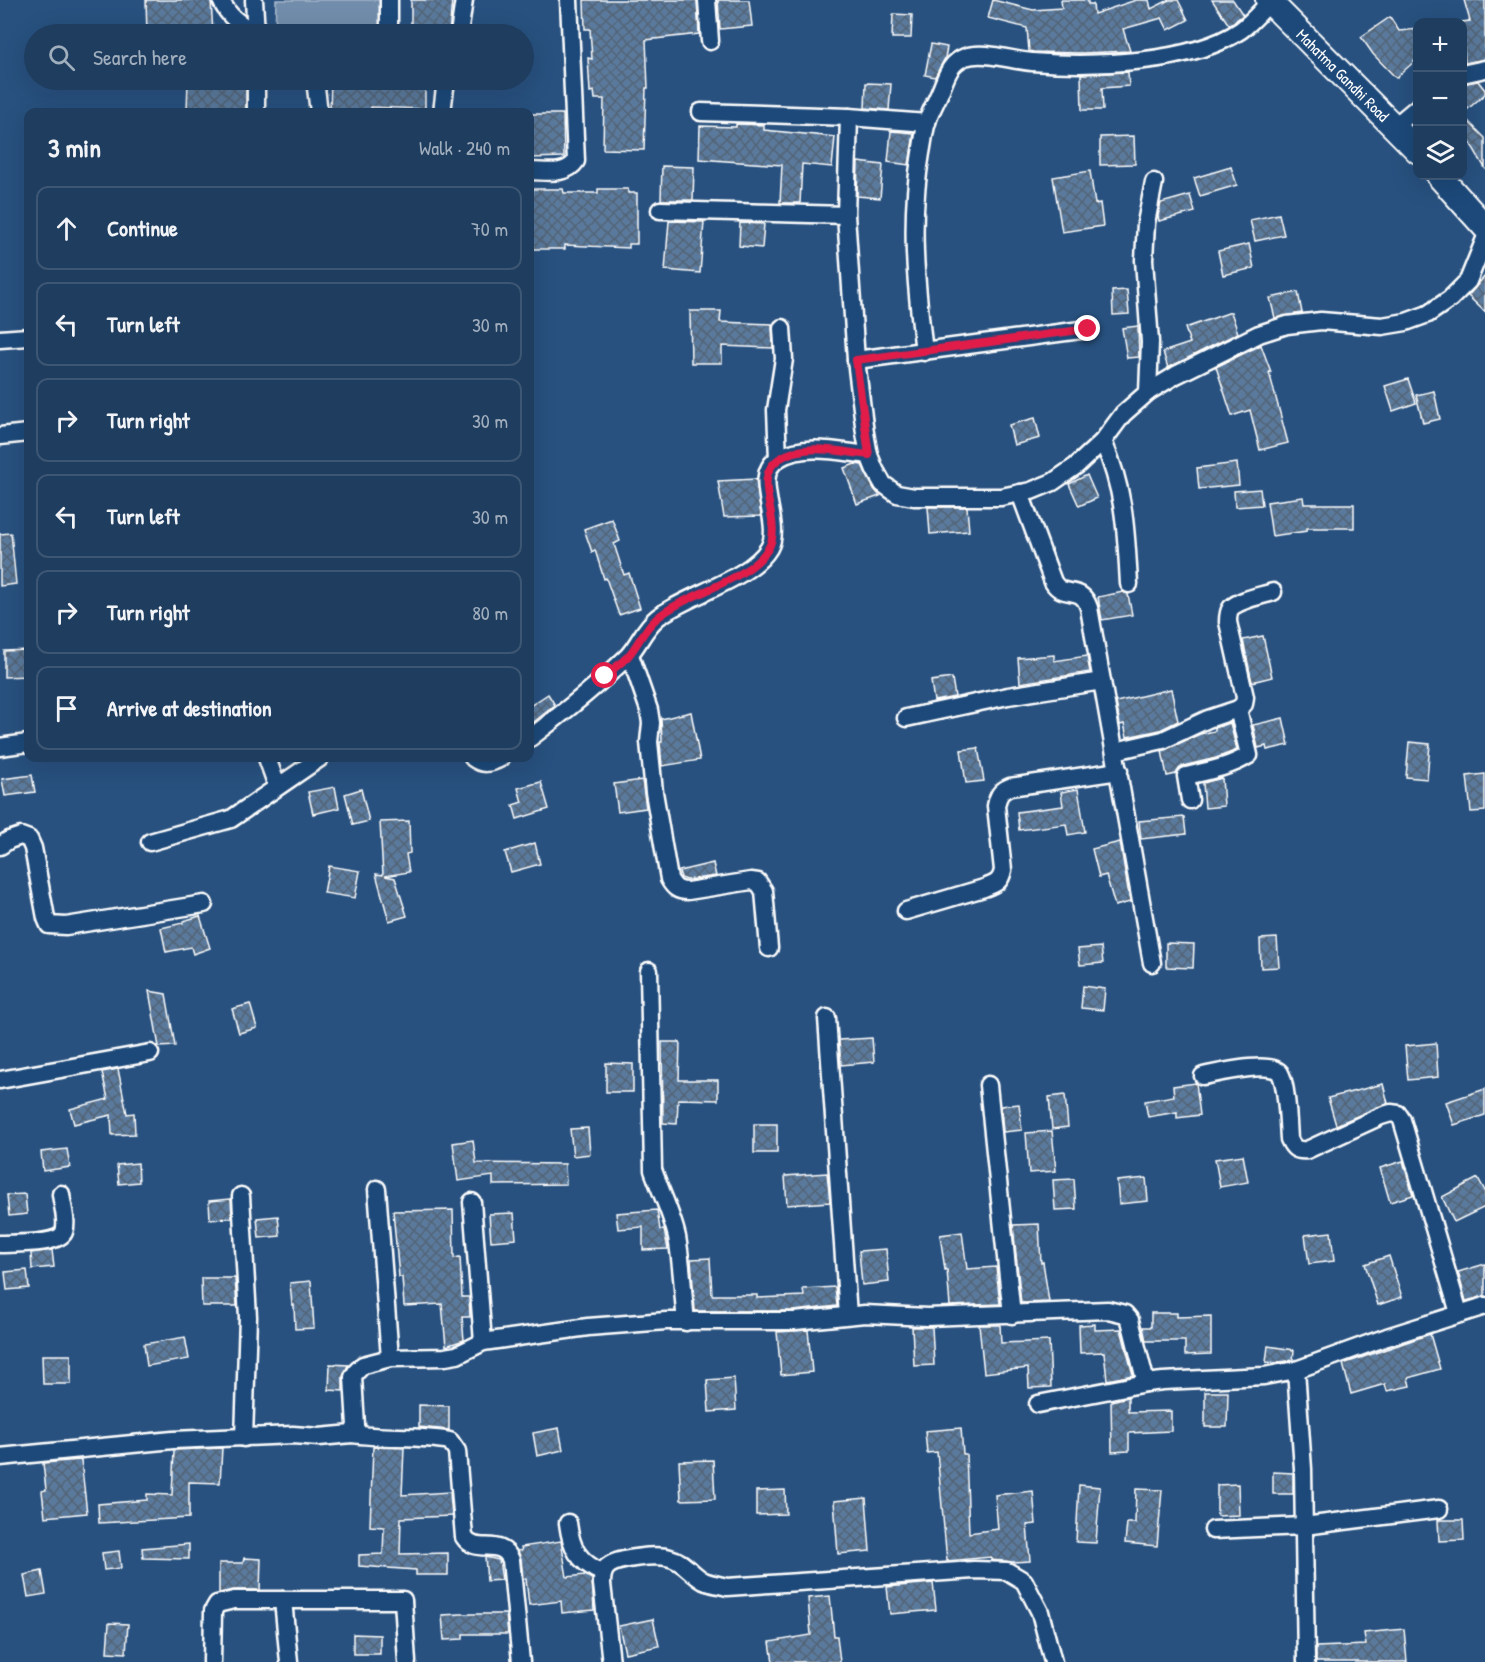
<!DOCTYPE html>
<meta charset="utf-8">
<style>
:root{--surface:#1e3d5f;--page:#264465;--text:#f1f3f6;--muted:#a1aebd;--line:#3c5674}
body{margin:0;font-family:"Patrick Hand",sans-serif;background:var(--page);color:var(--text)}
.controls{position:absolute;right:18px;top:18px;display:grid;overflow:hidden;border-radius:12px;box-shadow:0 6px 24px #0002}
.controls button{width:54px;height:54px;display:grid;place-items:center;padding:0;border:0;border-bottom:2px solid var(--line);background:var(--surface);color:var(--text);font:30px sans-serif}
.stop{position:absolute;width:18px;height:18px;margin:-14px;border:4px solid #e11d48;border-radius:50%;background:#fff}
.stop.end{background:#e11d48;border-color:#fff;box-shadow:0 2px 6px #0008}
.list{margin:0;padding:0;list-style:none}
h2{display:flex;justify-content:space-between;align-items:center;height:78px;margin:0;padding:0 24px;font-size:26px}
h2 small{font-size:20px;font-weight:400;color:var(--muted)}
.list li{display:grid;grid-template-columns:39px 1fr auto;gap:18px;align-items:center;box-sizing:border-box;height:84px;margin:0 12px 12px;padding:0 12px;border:2px solid var(--line);border-radius:12px}
.list b{display:block;font-size:22px;white-space:nowrap}
.list em{font-size:20px;font-style:normal;color:var(--muted)}
.icon{flex:none;width:33px;height:33px;fill:none;stroke:currentColor;stroke-width:2;stroke-linecap:round;stroke-linejoin:round}
.map{position:relative;flex:none;width:1485px;height:1662px;overflow:hidden}
.search{position:absolute;background:var(--surface);box-shadow:0 6px 24px #0002;left:24px;top:24px;width:510px;height:66px;display:flex;align-items:center;gap:15px;box-sizing:border-box;padding:0 21px;border-radius:33px;color:var(--muted);font-size:22px}
.panel{position:absolute;background:var(--surface);box-shadow:0 6px 24px #0002;left:24px;top:108px;width:510px;height:654px;border-radius:12px}
.map>svg:first-child{display:block}
.water{fill:#718dab;stroke:#aabbcd;stroke-width:1.5}
.building{fill:url(#building-cross-hatch);stroke:#fff;stroke-width:1.5}
.lines{fill:none;stroke-linecap:round;stroke-linejoin:round}
.minor-casing{stroke:#fff;stroke-width:21}
.secondary-casing{stroke:#fff;stroke-width:28}
.minor{stroke:#1f4a7a;stroke-width:16}
.secondary{stroke:#1f4a7a;stroke-width:24}
.route{stroke:#e11d48;stroke-width:8}
.labels{text-anchor:middle;dominant-baseline:central;stroke-width:4.5;stroke-linejoin:round;paint-order:stroke}
.street-label{font-size:16px;fill:#fff;stroke:#1f4a7a}
</style>
<div class="map">
<svg width="1485" height="1662" viewBox="0 0 1485 1662">
<defs>
<pattern id="building-cross-hatch" width="8" height="8" patternUnits="userSpaceOnUse" patternTransform="scale(1.5)"><rect width="8" height="8" fill="#5a7a9d"/><path d="M0 0l8 8M0 8l8-8" fill="none" stroke="#536374"/></pattern>
</defs>
<rect width="100%" height="100%" fill="#28517f"/>
<filter id="ink" filterUnits="userSpaceOnUse"><feTurbulence type="fractalNoise" baseFrequency=".0167" numOctaves="2"/><feDisplacementMap in="SourceGraphic" scale="12" xChannelSelector="R" yChannelSelector="G"/><feConvolveMatrix kernelMatrix="1 2 1 2 8 2 1 2 1" color-interpolation-filters="sRGB"/></filter>
<g filter="url(#ink)">
<path class="water" d="M276 0H382V26L378 34H275Z"/>
<g class="building">
<path d="M146 0H211L213 34H147Z"/>
<path d="M411 0H452L449 34H411Z"/>
<path d="M584 0H697L699 34 646 40 648 88H646L644 150 603 149 604 99H595L594 91 590 92 588 58 592 59 590 29H585Z"/>
<path d="M718 0H749L752 26 720 29Z"/>
<path d="M993 0 1033 10 1062 8 1061 0H1088V4H1093L1094 14 1136 0H1149L1151 9 1169 0H1178L1188 20 1168 30 1162 18 1123 29 1130 51 1082 53 1033 52 1029 51 1027 28 988 18Z"/>
<path d="M1212 0H1233L1243 15 1229 25Z"/>
<path d="M1464 0H1485V59L1465 63 1462 22 1470 21Z"/>
<path d="M893 14 912 15 911 38H892Z"/>
<path d="M1390 17 1399 31 1418 29V58L1396 78 1373 54 1361 37Z"/>
<path d="M931 44 947 47 945 58 935 77 925 75Z"/>
<path d="M1128 72 1129 86 1102 88 1103 110H1082L1081 74Z"/>
<path d="M188 80H246V112L187 111Z"/>
<path d="M331 80H425V109L371 107V112H330Z"/>
<path d="M1478 81 1485 90V94L1462 114V84Z"/>
<path d="M866 83 891 84 889 110 865 108Z"/>
<path d="M530 114H563L564 157 530 158Z"/>
<path d="M1462 115 1485 138V168L1462 129Z"/>
<path d="M736 124 764 125V130L835 137 832 167 802 164 800 203H780L782 165 699 159 700 126 736 127Z"/>
<path d="M891 131 914 133 909 165 888 162Z"/>
<path d="M1134 136 1135 164 1100 165V137Z"/>
<path d="M858 162 883 165 880 198 857 196Z"/>
<path d="M662 166 694 167 693 200H661Z"/>
<path d="M1231 167 1237 185 1200 196 1194 178Z"/>
<path d="M1090 171 1095 204 1100 203 1103 226 1062 232 1053 177Z"/>
<path d="M533 189H563L564 193H598V189H628V193H637V244H629V248L565 245V249H533L534 246H530V193H533Z"/>
<path d="M1190 195 1195 212 1159 221 1158 216 1161 203Z"/>
<path d="M1279 214 1284 235 1255 241 1250 220Z"/>
<path d="M669 221 704 222 700 273 665 270Z"/>
<path d="M740 223 764 224 762 248 739 246Z"/>
<path d="M1249 244 1254 268 1223 275 1218 251Z"/>
<path d="M1485 276V312L1468 296Z"/>
<path d="M1127 290 1129 314 1113 315 1112 291Z"/>
<path d="M1298 292 1302 313 1275 318 1270 298Z"/>
<path d="M690 311H721L720 322 772 324 773 348 722 346V363H691Z"/>
<path d="M1231 312 1238 333 1168 368 1163 352 1190 343 1185 328Z"/>
<path d="M1138 326 1139 357 1127 358 1122 328Z"/>
<path d="M1261 345 1271 372H1269L1288 443 1260 450 1250 410 1232 416 1216 367Z"/>
<path d="M1408 379 1416 403 1393 411 1385 386Z"/>
<path d="M1434 391 1440 419 1423 423 1416 395Z"/>
<path d="M1035 418 1040 438 1014 445 1009 425Z"/>
<path d="M1237 463 1239 485 1199 489 1197 468Z"/>
<path d="M855 464 862 465 874 489 880 496 857 504 844 468Z"/>
<path d="M1087 475 1097 498 1079 506 1069 484Z"/>
<path d="M756 479 761 516 724 517 718 481Z"/>
<path d="M1260 489 1262 505 1235 507 1234 491Z"/>
<path d="M1303 497 1304 504H1354V528H1307V531L1272 536 1267 502Z"/>
<path d="M928 507H967L969 531 930 534Z"/>
<path d="M612 519 620 541 614 544 624 575 629 573 640 608 619 615 606 578 604 579 595 550 592 552 584 529Z"/>
<path d="M11 533 16 584 0 586V534Z"/>
<path d="M1123 592 1128 594 1132 615 1102 620 1098 597Z"/>
<path d="M1263 636 1272 677 1252 682 1243 640Z"/>
<path d="M28 650V676L4 677V651Z"/>
<path d="M1054 655V661L1087 656 1090 672 1020 683 1018 658Z"/>
<path d="M952 678 955 697 934 701 931 681Z"/>
<path d="M1171 689 1178 721 1160 730 1127 737 1124 724 1120 725 1116 702Z"/>
<path d="M548 694 555 705 530 725V706Z"/>
<path d="M691 712 700 760 662 766 660 742H662L661 719Z"/>
<path d="M1283 718 1289 745 1267 750 1266 746 1258 748 1253 725Z"/>
<path d="M1230 723 1237 750 1216 758 1183 766 1179 769 1176 774 1167 776 1162 751 1200 734 1215 731V728Z"/>
<path d="M1409 742 1430 744 1427 779 1406 777Z"/>
<path d="M978 748 984 781 966 783 961 750Z"/>
<path d="M1485 774V811L1471 812 1467 776Z"/>
<path d="M32 775 35 792 5 796 2 779Z"/>
<path d="M1222 778 1224 806 1205 808 1203 783Z"/>
<path d="M642 780 646 808 618 812 614 784Z"/>
<path d="M541 782 549 809 517 819 513 805 522 802 518 788Z"/>
<path d="M335 787 339 808 313 814 308 792Z"/>
<path d="M361 789 369 821 353 825 345 794Z"/>
<path d="M1078 789 1085 832 1068 835 1066 824 1019 830 1017 812 1063 806 1061 792Z"/>
<path d="M1184 817 1186 834 1141 839 1139 821Z"/>
<path d="M409 821 410 853 406 854 409 872 385 876 395 878 407 916 389 921 376 874 383 875 380 822Z"/>
<path d="M1120 842 1130 902 1115 906 1106 875 1099 877 1092 849Z"/>
<path d="M535 843 540 864 511 872 505 852Z"/>
<path d="M713 863 716 876 687 880 681 878 679 871Z"/>
<path d="M329 866 360 871 355 898 324 893Z"/>
<path d="M200 916 210 948 193 954 191 947 166 952 161 928 183 923V921Z"/>
<path d="M1277 938 1279 967 1261 968 1260 939Z"/>
<path d="M1166 943 1194 944 1193 968 1166 967Z"/>
<path d="M1101 947 1103 963 1080 965 1078 949Z"/>
<path d="M1083 986 1105 989 1103 1010 1081 1008Z"/>
<path d="M149 991 166 994 175 1046 159 1047Z"/>
<path d="M250 1004 257 1028 239 1033 232 1009Z"/>
<path d="M872 1038 874 1062 841 1065 839 1040Z"/>
<path d="M662 1042H680L679 1080H718V1100L678 1099 677 1124 663 1123Z"/>
<path d="M1436 1043 1438 1077 1408 1080 1405 1046Z"/>
<path d="M606 1063 633 1064V1092H606Z"/>
<path d="M118 1069 127 1114 134 1113 135 1134 112 1135 111 1115 74 1124 70 1109 108 1099 102 1072Z"/>
<path d="M1196 1083 1200 1115 1177 1118V1112L1148 1117 1145 1101 1174 1096 1173 1086Z"/>
<path d="M1383 1084 1388 1103 1336 1125 1328 1098Z"/>
<path d="M1485 1089V1115L1454 1125 1446 1102Z"/>
<path d="M1065 1095 1068 1127 1052 1129 1049 1097Z"/>
<path d="M1019 1104 1022 1130 1003 1132 1001 1106Z"/>
<rect x="754" y="1124" width="23" height="29"/>
<path d="M588 1128 590 1154 573 1156 570 1129Z"/>
<path d="M1052 1131 1056 1171 1029 1173 1026 1133Z"/>
<path d="M473 1140 476 1163 565 1164 566 1184 493 1185V1176L458 1181 453 1143Z"/>
<path d="M67 1149 70 1167 43 1171 41 1152Z"/>
<path d="M1243 1155 1248 1182 1220 1187 1215 1159Z"/>
<path d="M1403 1161 1413 1195 1390 1202 1380 1168Z"/>
<path d="M138 1163 139 1182 119 1184 117 1165Z"/>
<path d="M827 1173 830 1202 787 1205 785 1176Z"/>
<path d="M1146 1178 1148 1201 1119 1204 1117 1181Z"/>
<path d="M1478 1178 1485 1191V1207L1454 1222 1442 1197Z"/>
<path d="M1074 1179 1076 1209 1055 1210 1053 1180Z"/>
<path d="M25 1194 27 1214 9 1216 7 1195Z"/>
<path d="M231 1199 232 1218 210 1219 209 1201Z"/>
<path d="M453 1210 454 1258 460 1257 462 1297H469L470 1317H462L464 1340 446 1346 442 1304 404 1306 402 1277H399L393 1211Z"/>
<path d="M657 1210 660 1230H664L668 1249 643 1250V1227L618 1229 616 1213Z"/>
<path d="M514 1213 516 1239 491 1241 489 1214Z"/>
<path d="M278 1216 280 1236 259 1238 257 1218Z"/>
<path d="M1039 1224 1041 1263 1043 1262 1049 1302 1021 1303 1013 1225Z"/>
<path d="M962 1232 967 1269 996 1267 1000 1304 950 1306 947 1270H945L940 1235Z"/>
<path d="M1331 1232 1334 1261 1309 1264 1305 1235Z"/>
<path d="M886 1249 889 1282 862 1285 859 1251Z"/>
<path d="M52 1250 54 1267 32 1269 31 1253Z"/>
<path d="M1389 1256 1402 1297 1378 1305 1365 1264Z"/>
<path d="M710 1258 712 1295H757V1298L804 1296 803 1289 835 1287 837 1306 794 1311H695L691 1259Z"/>
<path d="M1485 1264V1296L1466 1301 1458 1272Z"/>
<path d="M27 1270 29 1288 7 1290 5 1272Z"/>
<path d="M201 1278H235L237 1306H202Z"/>
<path d="M311 1281 314 1328 295 1329 294 1305H292L290 1283Z"/>
<path d="M1151 1313H1177V1317L1211 1316V1354L1185 1355V1341H1146L1143 1327H1151Z"/>
<path d="M1095 1324V1330L1121 1329 1133 1375 1107 1380 1104 1352 1080 1353 1079 1325Z"/>
<path d="M979 1325H1000L1001 1343 1049 1341 1051 1387 1029 1388 1028 1368 984 1373Z"/>
<path d="M912 1327H932L934 1365 914 1366Z"/>
<path d="M808 1330 812 1372 781 1375 777 1332Z"/>
<path d="M1430 1334 1440 1369 1408 1378 1410 1386 1387 1391 1385 1384 1351 1394 1343 1364Z"/>
<path d="M185 1337 189 1359 147 1366 144 1344Z"/>
<path d="M1268 1346 1294 1350 1293 1360 1274 1363 1266 1362Z"/>
<path d="M42 1355H71V1384H43Z"/>
<path d="M330 1364 348 1365 343 1377V1391L329 1390Z"/>
<path d="M734 1378 736 1410 709 1412 707 1380Z"/>
<path d="M1205 1392H1228L1227 1427H1205Z"/>
<path d="M1128 1397V1412L1171 1411V1431L1129 1433V1451L1112 1452 1111 1401Z"/>
<path d="M419 1405 449 1406V1430L419 1427Z"/>
<path d="M559 1428 563 1450 537 1456 533 1433Z"/>
<path d="M961 1428 963 1454H966L969 1533 998 1529 995 1495 1033 1491 1036 1524 1027 1525 1030 1561 1013 1562 991 1560V1557L947 1561 937 1452 927 1453 925 1431Z"/>
<path d="M373 1447 404 1448 402 1495 450 1492 452 1516 401 1518 400 1554 448 1553V1575H416V1570L359 1566V1555L383 1554 384 1527 370 1526Z"/>
<path d="M222 1448 220 1483 189 1482V1518L99 1523 98 1504 147 1500V1494L172 1495 174 1450Z"/>
<path d="M81 1460 87 1513 45 1517 42 1491 46 1490 43 1463Z"/>
<path d="M713 1460 715 1499 681 1500 679 1461Z"/>
<path d="M1273 1472 1293 1473V1494H1273Z"/>
<path d="M1238 1484 1239 1515 1217 1516V1485Z"/>
<path d="M1079 1485 1100 1487 1096 1543 1076 1542Z"/>
<path d="M1136 1489 1162 1490 1157 1546 1125 1543 1127 1523H1135Z"/>
<path d="M785 1490 786 1514 756 1515V1491Z"/>
<path d="M866 1498 870 1551 838 1554 834 1501Z"/>
<path d="M1438 1520H1463L1464 1540 1439 1541Z"/>
<path d="M561 1541 567 1577 585 1575 592 1579 594 1610 562 1613 561 1601 529 1605 526 1579H523L521 1559 518 1551 522 1550 521 1547Z"/>
<path d="M189 1544V1559L143 1558 142 1548Z"/>
<path d="M119 1551 121 1568 104 1570 102 1553Z"/>
<path d="M485 1557 499 1560 502 1580 487 1581Z"/>
<path d="M244 1558 261 1559 260 1590H234L219 1593V1563H243Z"/>
<path d="M42 1571 46 1594 28 1597 24 1575Z"/>
<path d="M933 1583 936 1610 890 1614 887 1587Z"/>
<path d="M830 1596 834 1636H837L840 1662H773L770 1642 811 1635 808 1598Z"/>
<path d="M461 1614H506L508 1634H463V1639L444 1640 442 1615Z"/>
<path d="M653 1619 659 1646 625 1653 619 1626Z"/>
<path d="M109 1623 128 1624 126 1653 107 1652Z"/>
<path d="M1404 1629 1407 1662H1316V1647L1366 1645 1364 1633Z"/>
<path d="M353 1634 380 1635V1654H353Z"/>
</g>
<g class="lines">
<g class="minor-casing">
<g id="minor">
<path d="M221 0C228 17 241 25 256 33"/>
<path d="M254 0 256 34"/>
<path d="M389 0V34"/>
<path d="M707 0 710 41"/>
<path d="M459 34 464 0"/>
<path d="M1462 74 1485 69"/>
<path d="M256 80V112"/>
<path d="M315 80 319 112"/>
<path d="M442 112 446 80"/>
<path d="M701 112 849 117 927 123"/>
<path d="M849 117 846 215 856 360 865 433 869 455 875 470 883 484 897 494 914 497H1001L1031 491 1053 482 1076 466 1103 441 1123 414 1148 392 1176 375 1259 334 1287 325 1321 321 1382 326 1406 322 1428 314 1450 299 1468 281 1485 239"/>
<path d="M1394 127 1418 107"/>
<path d="M530 171C546 171 566 176 576 161L569 0"/>
<path d="M660 210 846 215"/>
<path d="M0 339 28 337"/>
<path d="M924 352C916 284 909 221 921 153 923 143 924 132 927 122 930 112 936 102 940 92 946 78 949 63 965 57 983 50 1013 61 1032 62 1090 67 1192 64 1241 30 1251 23 1261 11 1270 2"/>
<path d="M856 360 1088 329"/>
<path d="M1148 392 1150 342 1144 260 1146 223 1154 182"/>
<path d="M0 436 28 433"/>
<path d="M1103 441C1125 492 1126 530 1129 584"/>
<path d="M778 459 776 410 784 359 782 328"/>
<path d="M1020 493 1053 582C1064 600 1081 583 1089 608L1152 963"/>
<path d="M630 655 649 710 651 723 649 742 654 792 669 879C674 888 678 891 688 891L751 881 758 882 764 891 769 948"/>
<path d="M906 718 1008 696 1102 681"/>
<path d="M530 738C563 713 597 686 627 657 639 645 643 629 658 617 687 595 751 579 769 548 784 522 749 476 779 458 805 443 840 452 869 455"/>
<path d="M0 747 28 743"/>
<path d="M1115 751 1163 740 1208 719 1238 709 1244 704 1245 697 1228 622C1228 617 1228 612 1231 608 1241 599 1261 596 1273 592"/>
<path d="M267 758 277 786"/>
<path d="M473 758C482 765 490 764 501 758"/>
<path d="M1190 800 1186 776C1208 771 1230 767 1249 755L1238 709"/>
<path d="M150 842 231 819 320 758"/>
<path d="M0 846 9 840 21 836 29 839 33 848 46 918 49 925 66 926 204 904"/>
<path d="M906 911 984 888C995 884 1001 882 1003 870L996 806C998 796 1000 791 1010 787L1119 771"/>
<path d="M649 971 653 1170C661 1193 672 1214 677 1237 682 1265 683 1294 686 1322"/>
<path d="M827 1018 848 1315"/>
<path d="M1203 1076C1218 1073 1272 1060 1280 1073 1287 1085 1288 1124 1289 1139 1293 1148 1296 1151 1307 1150L1381 1116 1391 1113 1398 1114 1402 1120 1459 1313"/>
<path d="M0 1080 150 1053"/>
<path d="M988 1085 1012 1315"/>
<path d="M377 1189 390 1358"/>
<path d="M241 1196 248 1317 244 1438"/>
<path d="M472 1202 483 1342"/>
<path d="M0 1244C13 1243 59 1245 64 1232 68 1222 62 1204 61 1194"/>
<path d="M1296 1370 1303 1469 1306 1662"/>
<path d="M1038 1404 1146 1383"/>
<path d="M352 1434C384 1439 418 1435 450 1441L457 1451 464 1537C476 1556 501 1536 511 1560L521 1662"/>
<path d="M0 1457 173 1440 293 1435 319 1437 352 1434 356 1426 353 1377 356 1372 363 1365 390 1358 445 1357 457 1355 483 1342 588 1327 666 1321H795L865 1314 927 1317 1108 1310 1125 1314 1130 1320 1146 1383 1163 1381 1264 1376 1296 1370 1387 1337 1485 1306"/>
<path d="M568 1523C571 1548 578 1562 603 1573"/>
<path d="M1213 1530 1304 1526 1439 1509"/>
<path d="M283 1600 289 1662"/>
<path d="M212 1662 213 1611 217 1604 234 1600H403L407 1662"/>
<path d="M611 1662 602 1584C602 1578 602 1572 607 1567 616 1558 658 1554 670 1558 684 1561 692 1575 704 1581 711 1584 720 1585 727 1587L974 1570 1007 1571 1024 1581 1040 1612 1053 1662"/>
</g>
</g>
<g class="secondary-casing">
<g id="secondary">
<path d="M1268 0 1418 151"/>
<path d="M1439 176 1485 227"/>
</g>
</g>
<use href="#minor" class="minor"/>
<use href="#secondary" class="secondary"/>
</g>
</g>
<g class="lines" filter="url(#ink)">
<path class="route" d="M605 676C613 669 622 663 629 655 639 643 644 629 656 619 687 592 746 583 768 549 785 522 749 478 779 459 804 442 841 452 869 455L856 360 1088 329"/>
</g>
<g class="labels">
<g class="street-label">
<text transform="translate(1343 75) rotate(45)">Mahatma Gandhi Road</text>
</g>
</g>
</svg>
<div class="controls">
<button>+</button>
<button>−</button>
<button><svg class="icon" aria-label="layers" viewBox="0 0 24 24"><path d="M12 4l9 5-9 5-9-5zM3 14l9 5 9-5"/></svg></button>
</div>
<div class="stop" style="left:605px;top:676px"></div>
<div class="stop end" style="left:1088px;top:329px"></div>
<div class="search"><svg class="icon" aria-label="search" viewBox="0 0 24 24"><circle cx="10" cy="10" r="6"/><path d="M15 15l6 6"/></svg>Search here</div>
<section class="panel">
<h2>3 min<small>Walk · 240 m</small></h2>
<ul class="list">
<li><svg class="icon" aria-label="ahead" viewBox="0 0 24 24"><path d="M12 20V5M6 11l6-6 6 6"/></svg><div><b>Continue</b></div><em>70 m</em></li>
<li><svg class="icon" aria-label="left" viewBox="0 0 24 24"><path d="M17 20v-9H6M10 6l-5 5 5 5"/></svg><div><b>Turn left</b></div><em>30 m</em></li>
<li><svg class="icon" aria-label="right" viewBox="0 0 24 24"><path d="M7 20v-9h11M14 6l5 5-5 5"/></svg><div><b>Turn right</b></div><em>30 m</em></li>
<li><svg class="icon" aria-label="left" viewBox="0 0 24 24"><path d="M17 20v-9H6M10 6l-5 5 5 5"/></svg><div><b>Turn left</b></div><em>30 m</em></li>
<li><svg class="icon" aria-label="right" viewBox="0 0 24 24"><path d="M7 20v-9h11M14 6l5 5-5 5"/></svg><div><b>Turn right</b></div><em>80 m</em></li>
<li><svg class="icon" aria-label="arrive" viewBox="0 0 24 24"><path d="M6 21V4h12l-3 4 3 4H6"/></svg><div><b>Arrive at destination</b></div></li>
</ul>
</section>
</div>
